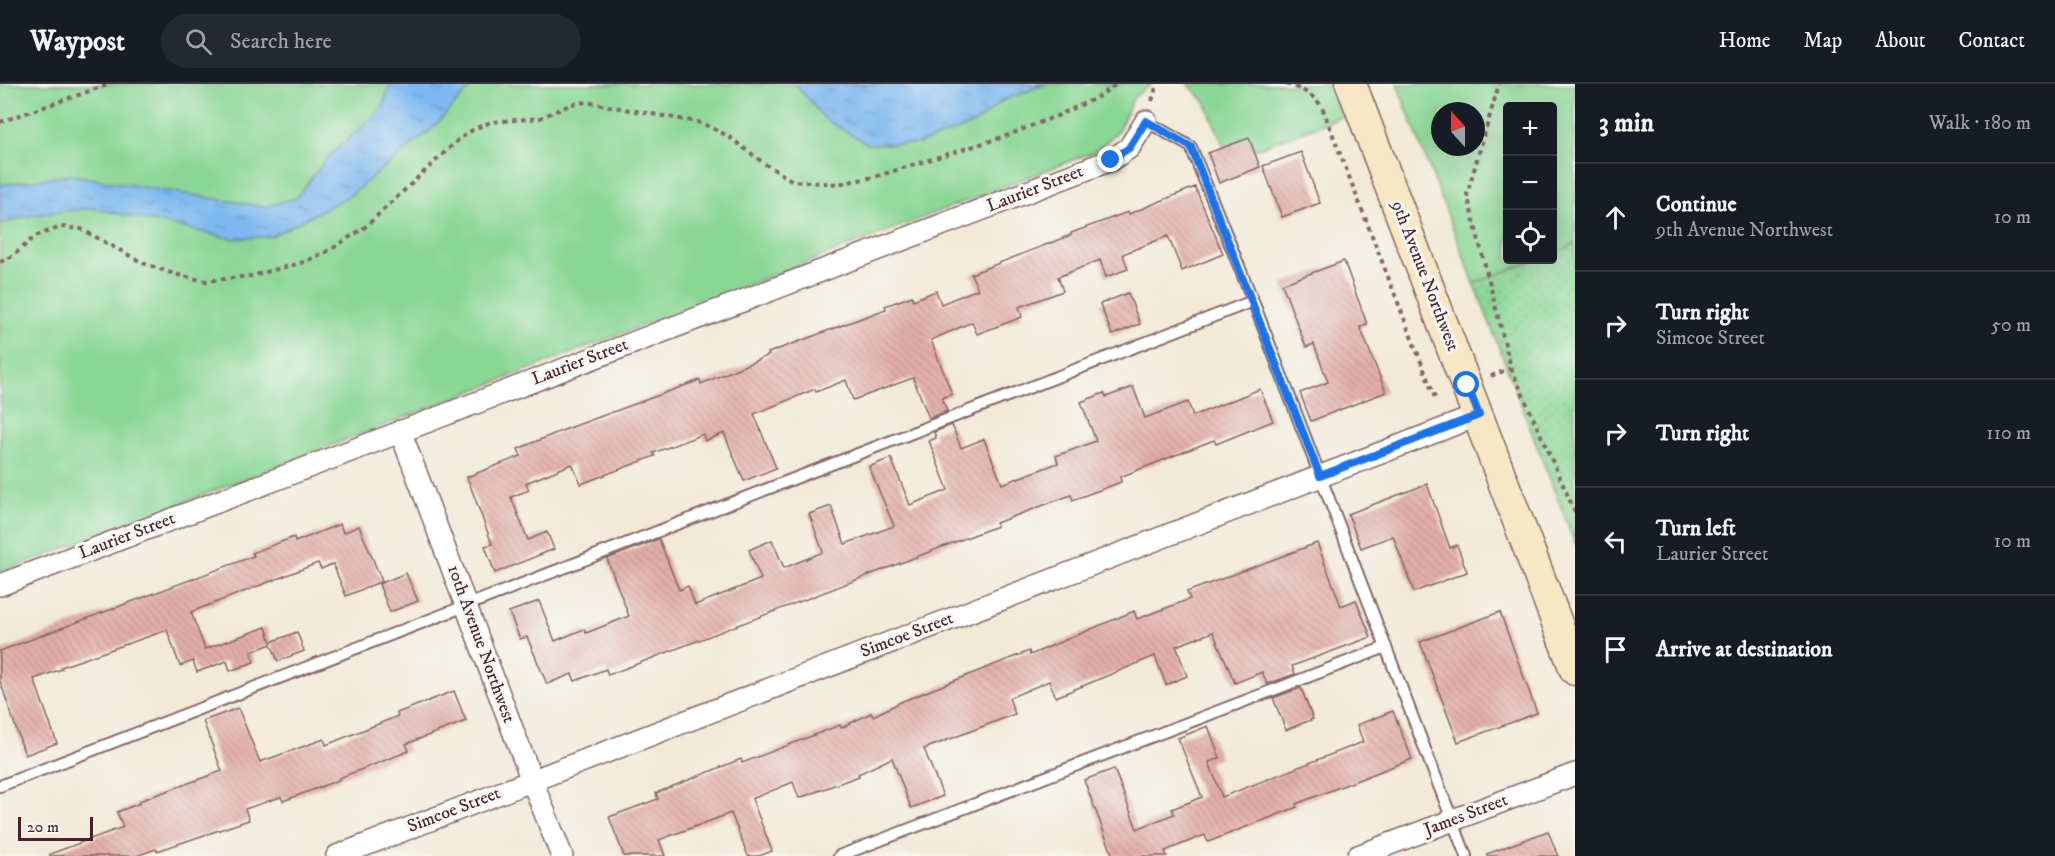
<!DOCTYPE html>
<meta charset="utf-8">
<style>
:root{--surface:#171b24;--page:#242831;--text:#f1f3f6;--muted:#9ea1a6;--line:#363941}
body{margin:0;font-family:"IM FELL DW Pica",serif;background:var(--page);color:var(--text)}
.controls{position:absolute;right:18px;top:18px;display:grid;overflow:hidden;border-radius:6px;box-shadow:0 6px 24px #0002}
.controls button{width:54px;height:54px;display:grid;place-items:center;padding:0;border:0;border-bottom:2px solid var(--line);background:var(--surface);color:var(--text);font:30px sans-serif}
.compass{position:absolute;left:1431px;top:18px;width:54px;height:54px;border-radius:50%;background:var(--surface);box-shadow:0 6px 24px #0002;rotate:339deg}
.scale{position:absolute;left:18px;bottom:15px;width:75px;box-sizing:border-box;padding-left:6px;border:3px solid #4a1f2b;border-top:0;font-size:16px;line-height:21px;white-space:nowrap;color:#4a1f2b;-webkit-text-stroke:4px #f6f6f2;paint-order:stroke}
.stop{position:absolute;width:18px;height:18px;margin:-14px;border:4px solid #1a73e8;border-radius:50%;background:#fff}
.stop.end{background:#1a73e8;border-color:#fff;box-shadow:0 2px 6px #0008}
.list{margin:0;padding:0;list-style:none}
h2{display:flex;justify-content:space-between;align-items:center;height:78px;margin:0;padding:0 24px;font-size:26px}
h2 small{font-size:20px;font-weight:400;color:var(--muted)}
.list li{display:grid;grid-template-columns:39px 1fr auto;gap:18px;align-items:center;box-sizing:border-box;height:108px;padding:0 24px;border-top:2px solid var(--line)}
.list b{display:block;font-size:22px;white-space:nowrap}
.list p{margin:0;font-size:20px;white-space:nowrap;color:var(--muted)}
.list em{font-size:20px;font-style:normal;color:var(--muted)}
.icon{flex:none;width:33px;height:33px;fill:none;stroke:currentColor;stroke-width:2;stroke-linecap:round;stroke-linejoin:round}
.map{position:relative;flex:none;width:1575px;height:772px;overflow:hidden}
header{display:flex;align-items:center;gap:36px;box-sizing:border-box;height:84px;padding:0 30px;background:var(--surface);border-bottom:2px solid var(--line)}
header strong{font-size:28px}
nav{display:flex;gap:33px;margin-inline-start:auto;font-size:21px}
.search{width:420px;height:54px;background:var(--page);display:flex;align-items:center;gap:15px;box-sizing:border-box;padding:0 21px;border-radius:33px;color:var(--muted);font-size:22px}
main{display:flex}
aside{flex:1;background:var(--surface)}
.map>svg:first-child{display:block}
.green{fill:#8ad795;stroke:#6a7b60;stroke-width:1.5;fill-rule:evenodd}
.park{fill:url(#park-dots);stroke:#6a7b60;stroke-width:1.5}
.water{fill:url(#water-ripples);stroke:#646c8d;stroke-width:1.5}
.building{fill:url(#building-back-hatch)}
.lines{fill:none;stroke-linecap:round;stroke-linejoin:round}
.lane-casing{stroke:#856667;stroke-width:14}
.street-casing{stroke:#856667;stroke-width:24}
.secondary-casing{stroke:#856667;stroke-width:33}
.path{stroke:#856667;stroke-width:4;stroke-dasharray:4.5 4.5;stroke-linecap:butt}
.lane{stroke:#fff;stroke-width:10}
.street{stroke:#fff;stroke-width:21}
.secondary{stroke:#f7e8c3;stroke-width:30}
.route{stroke:#1a73e8;stroke-width:8}
.labels{text-anchor:middle;dominant-baseline:central;stroke-width:6;stroke-linejoin:round;paint-order:stroke}
.street-label{font-size:18px;fill:#4a1f2b;stroke:#f6f6f2}
</style>
<header>
<strong>Waypost</strong>
<div class="search"><svg class="icon" aria-label="search" viewBox="0 0 24 24"><circle cx="10" cy="10" r="6"/><path d="M15 15l6 6"/></svg>Search here</div>
<nav><a>Home</a><a>Map</a><a>About</a><a>Contact</a></nav>
</header>
<main>
<div class="map">
<svg width="1575" height="772" viewBox="0 0 1575 772">
<defs>
<pattern id="park-dots" width="8" height="8" patternUnits="userSpaceOnUse" patternTransform="scale(1.5)"><rect width="8" height="8" fill="#8ad795"/><path d="M2 2h.1M6 6h.1" fill="none" stroke="#79b881" stroke-width="1.8" stroke-linecap="round"/></pattern>
<pattern id="water-ripples" width="26" height="14" patternUnits="userSpaceOnUse" patternTransform="scale(1.5)"><rect width="26" height="14" fill="#7db9ef"/><path d="M2 4q2-2 4 0t4 0M15 11q2-2 4 0t4 0" fill="none" stroke="#6896c2"/></pattern>
<pattern id="building-back-hatch" width="6" height="6" patternUnits="userSpaceOnUse" patternTransform="scale(1.5)"><rect width="6" height="6" fill="#e2aea7"/><path d="M-1 5l2 2M0 0l6 6M5-1l2 2" fill="none" stroke="#c39590"/></pattern>
</defs>
<rect width="100%" height="100%" fill="#f6f6f2"/>
<filter id="ink" filterUnits="userSpaceOnUse"><feTurbulence type="fractalNoise" baseFrequency=".0167" numOctaves="2"/><feDisplacementMap in="SourceGraphic" scale="12" xChannelSelector="R" yChannelSelector="G"/><feConvolveMatrix kernelMatrix="1 2 1 2 8 2 1 2 1" color-interpolation-filters="sRGB"/></filter>
<filter id="wash" filterUnits="userSpaceOnUse"><feTurbulence type="fractalNoise" baseFrequency=".008" numOctaves="4" result="noise"/><feDisplacementMap in="SourceGraphic" scale="24" xChannelSelector="R" yChannelSelector="G"/><feGaussianBlur stdDeviation="1.35" result="paint"/><feColorMatrix in="noise" values="0 0 0 0 0 0 0 0 0 0 0 0 0 0 0 0 0 1.4 0 .05"/><feComposite in="paint" operator="in"/></filter>
<g filter="url(#wash)">
<rect width="100%" height="100%" fill="#f2ead7"/>
<g class="green">
<path d="M0 0H1152L1134 13 1118 47 1096 67 0 489Z"/>
<path d="M1188 0H1335L1347 31 1229 75 1205 18Z"/>
<path d="M1397 0H1575V160L1553 169 1552 22H1508V176H1536L1474 199ZM1440 27H1476V63H1440Z"/>
</g>
<path class="park" d="M1575 160V460L1474 199 1536 176H1552L1553 169Z"/>
<g class="water">
<path d="M390 0H474L433 44 349 112 272 152 234 155 93 124 33 131 0 140V101L70 91 265 123 296 114 327 74 382 25Z"/>
<path d="M795 0H1046L1002 17 974 40 919 60H868L826 36Z"/>
</g>
<g id="blocks">
<g class="building">
<path d="M1249 54 1260 83 1219 99 1208 69Z"/>
<path d="M1301 68 1320 119 1282 133 1263 82Z"/>
<path d="M1195 103 1223 170 1182 187 1168 152 1123 170 1128 185 1106 193 1100 176 1058 193 1063 207 1019 223 1022 233 977 250 972 238 931 256 952 310 942 314 947 327 929 334 913 294 853 316 846 296 816 308 815 305 754 330 776 384 744 397 724 349 705 357 703 350 653 369 655 372 581 400 572 380 526 399 529 406 511 413 528 456 547 448 554 465 495 489 485 462 492 460 467 393 521 372 518 365 561 347 700 296 701 300 769 271 768 269 886 225 885 222 912 212 913 216 936 207 941 220 978 205 971 190 1071 151V149L1128 128 1129 130Z"/>
<path d="M1344 177 1367 240 1360 243 1386 308 1311 337 1300 309 1328 298 1314 260 1306 263 1282 200Z"/>
<path d="M1128 209 1140 240 1112 251 1100 220Z"/>
<path d="M1133 303 1145 334 1188 318 1193 332 1260 305 1273 337 1216 360 1214 356 1120 393 1121 398 1073 416 1071 411 996 439 997 442 608 591 606 585 575 597 572 590 547 600 527 553 520 555 509 528 539 517 555 557 584 545 586 549 629 532 607 475 659 455 679 506 688 502 695 521 761 495 749 466 772 456 784 484 823 468 809 430 831 422 845 460 894 442 869 383 891 374 910 421 948 406 929 357 936 354 934 348 952 341 961 364 984 355 1002 400 1058 379 1056 372 1096 357 1081 318 1104 309 1106 313Z"/>
<path d="M1427 400 1450 464 1457 461 1467 488 1414 508 1393 452 1361 464 1348 430Z"/>
<path d="M340 440 343 449 359 442 382 497 346 512 333 480 321 485 318 479 191 528 205 565 266 543 271 558 297 548 304 567 278 577 271 560 251 568 254 578 230 587 227 577 197 588 193 577 180 582 167 546 61 583 62 585 34 595 57 659 25 671 0 597V567L254 472 252 469 294 453 295 458Z"/>
<path d="M1317 459 1341 522 1356 516 1371 553 1292 582 1295 590 1267 600 1262 588 1235 599 1213 548 1176 562 1187 592 1166 601 1155 572 1056 613 1049 597 1009 614 1015 630 924 665 943 712 911 724 892 674 858 690 859 692 799 714 793 698 752 715 772 767 759 772H748L731 729 659 756 665 772H624L609 733 658 715 656 709 741 675 742 679 840 641 841 644 871 629 873 632 903 617 1029 567 1030 571 1134 527 1137 535 1190 515 1187 508Z"/>
<path d="M406 489 418 517 390 528 379 500Z"/>
<path d="M1500 528 1537 629 1458 658 1420 558Z"/>
<path d="M1301 604 1313 635 1286 646 1273 614Z"/>
<path d="M454 607 466 637 406 660 409 667 339 694V696L283 717 281 713 245 725 249 736 157 767 156 765 136 772H50V770L123 743 117 728 140 719 139 717 222 687 203 637 238 624 260 678 324 655 326 661 398 632 397 629Z"/>
<path d="M1393 627 1412 675 1296 720 1297 723 1208 758 1205 751 1165 767 1167 772H1113L1084 696 1114 685 1137 745 1174 730 1172 725 1202 713 1178 654 1208 642 1220 674 1209 678 1222 713 1363 658 1357 641Z"/>
<path d="M1548 747 1558 772H1487V770Z"/>
</g>
</g>
</g>
<g filter="url(#ink)">
<use href="#blocks" fill-opacity="0" stroke="#856667" stroke-width="1.5"/>
<g class="lines">
<g class="lane-casing">
<g id="lane">
<path d="M1146 37 1191 63 1253 217 1466 772"/>
<path d="M0 702 1253 217"/>
<path d="M839 772 1386 563"/>
</g>
</g>
<g class="street-casing">
<g id="street">
<path d="M400 347C455 488 505 632 562 772"/>
<path d="M0 501 1111 76 1129 64 1146 37"/>
<path d="M337 772 1479 331"/>
<path d="M1358 772 1575 690"/>
</g>
</g>
<g class="secondary-casing">
<path id="secondary" d="M1351 0 1575 586"/>
</g>
<g class="path">
<path d="M1286 0C1302 5 1313 10 1322 23L1435 314"/>
<path d="M1152 17 1157 0"/>
<path d="M0 38 110 0"/>
<path d="M0 178 13 172 35 152 61 143 81 145 143 179 174 190 206 197 251 192 304 178 332 165 365 143 458 56 474 45 491 38 540 34 572 20 586 18 702 39 728 52 765 80 793 97 838 100 874 93 1003 53 1059 31 1096 14 1117 0"/>
<path d="M1511 284 1575 428"/>
<path d="M1491 292 1511 284 1467 110 1499 0"/>
</g>
<use href="#lane" class="lane"/>
<use href="#street" class="street"/>
<use href="#secondary" class="secondary"/>
</g>
</g>
<g class="lines" filter="url(#ink)">
<path class="route" d="M1111 76 1129 64 1146 37 1191 63 1320 392 1479 331 1467 301"/>
</g>
<g class="labels">
<g class="street-label">
<text transform="translate(1035 105) rotate(-21)">Laurier Street</text>
<text transform="translate(1425 192) rotate(69)">9th Avenue Northwest</text>
<text transform="translate(580 278) rotate(-21)">Laurier Street</text>
<text transform="translate(127 452) rotate(-21)">Laurier Street</text>
<text transform="translate(907 551) rotate(-21)">Simcoe Street</text>
<text transform="translate(481 560) rotate(70)">10th Avenue Northwest</text>
<text transform="translate(454 726) rotate(-21)">Simcoe Street</text>
<text transform="translate(1466 731) rotate(-21)">James Street</text>
</g>
</g>
</svg>
<div class="controls">
<button>+</button>
<button>−</button>
<button><svg class="icon" aria-label="locate" viewBox="0 0 24 24"><circle cx="12" cy="12" r="6"/><path d="M12 2v4M12 18v4M2 12h4M18 12h4"/></svg></button>
</div>
<svg class="compass" viewBox="-18 -18 36 36"><path d="M0-13l5 13h-10z" fill="#e53935"/><path d="M0 13l5-13h-10z" fill="#9ea1a6"/></svg>
<div class="scale">20 m</div>
<div class="stop" style="left:1467px;top:301px"></div>
<div class="stop end" style="left:1111px;top:76px"></div>
</div>
<aside>
<h2>3 min<small>Walk · 180 m</small></h2>
<ul class="list">
<li><svg class="icon" aria-label="ahead" viewBox="0 0 24 24"><path d="M12 20V5M6 11l6-6 6 6"/></svg><div><b>Continue</b><p>9th Avenue Northwest</p></div><em>10 m</em></li>
<li><svg class="icon" aria-label="right" viewBox="0 0 24 24"><path d="M7 20v-9h11M14 6l5 5-5 5"/></svg><div><b>Turn right</b><p>Simcoe Street</p></div><em>50 m</em></li>
<li><svg class="icon" aria-label="right" viewBox="0 0 24 24"><path d="M7 20v-9h11M14 6l5 5-5 5"/></svg><div><b>Turn right</b></div><em>110 m</em></li>
<li><svg class="icon" aria-label="left" viewBox="0 0 24 24"><path d="M17 20v-9H6M10 6l-5 5 5 5"/></svg><div><b>Turn left</b><p>Laurier Street</p></div><em>10 m</em></li>
<li><svg class="icon" aria-label="arrive" viewBox="0 0 24 24"><path d="M6 21V4h12l-3 4 3 4H6"/></svg><div><b>Arrive at destination</b></div></li>
</ul>
</aside>
</main>
